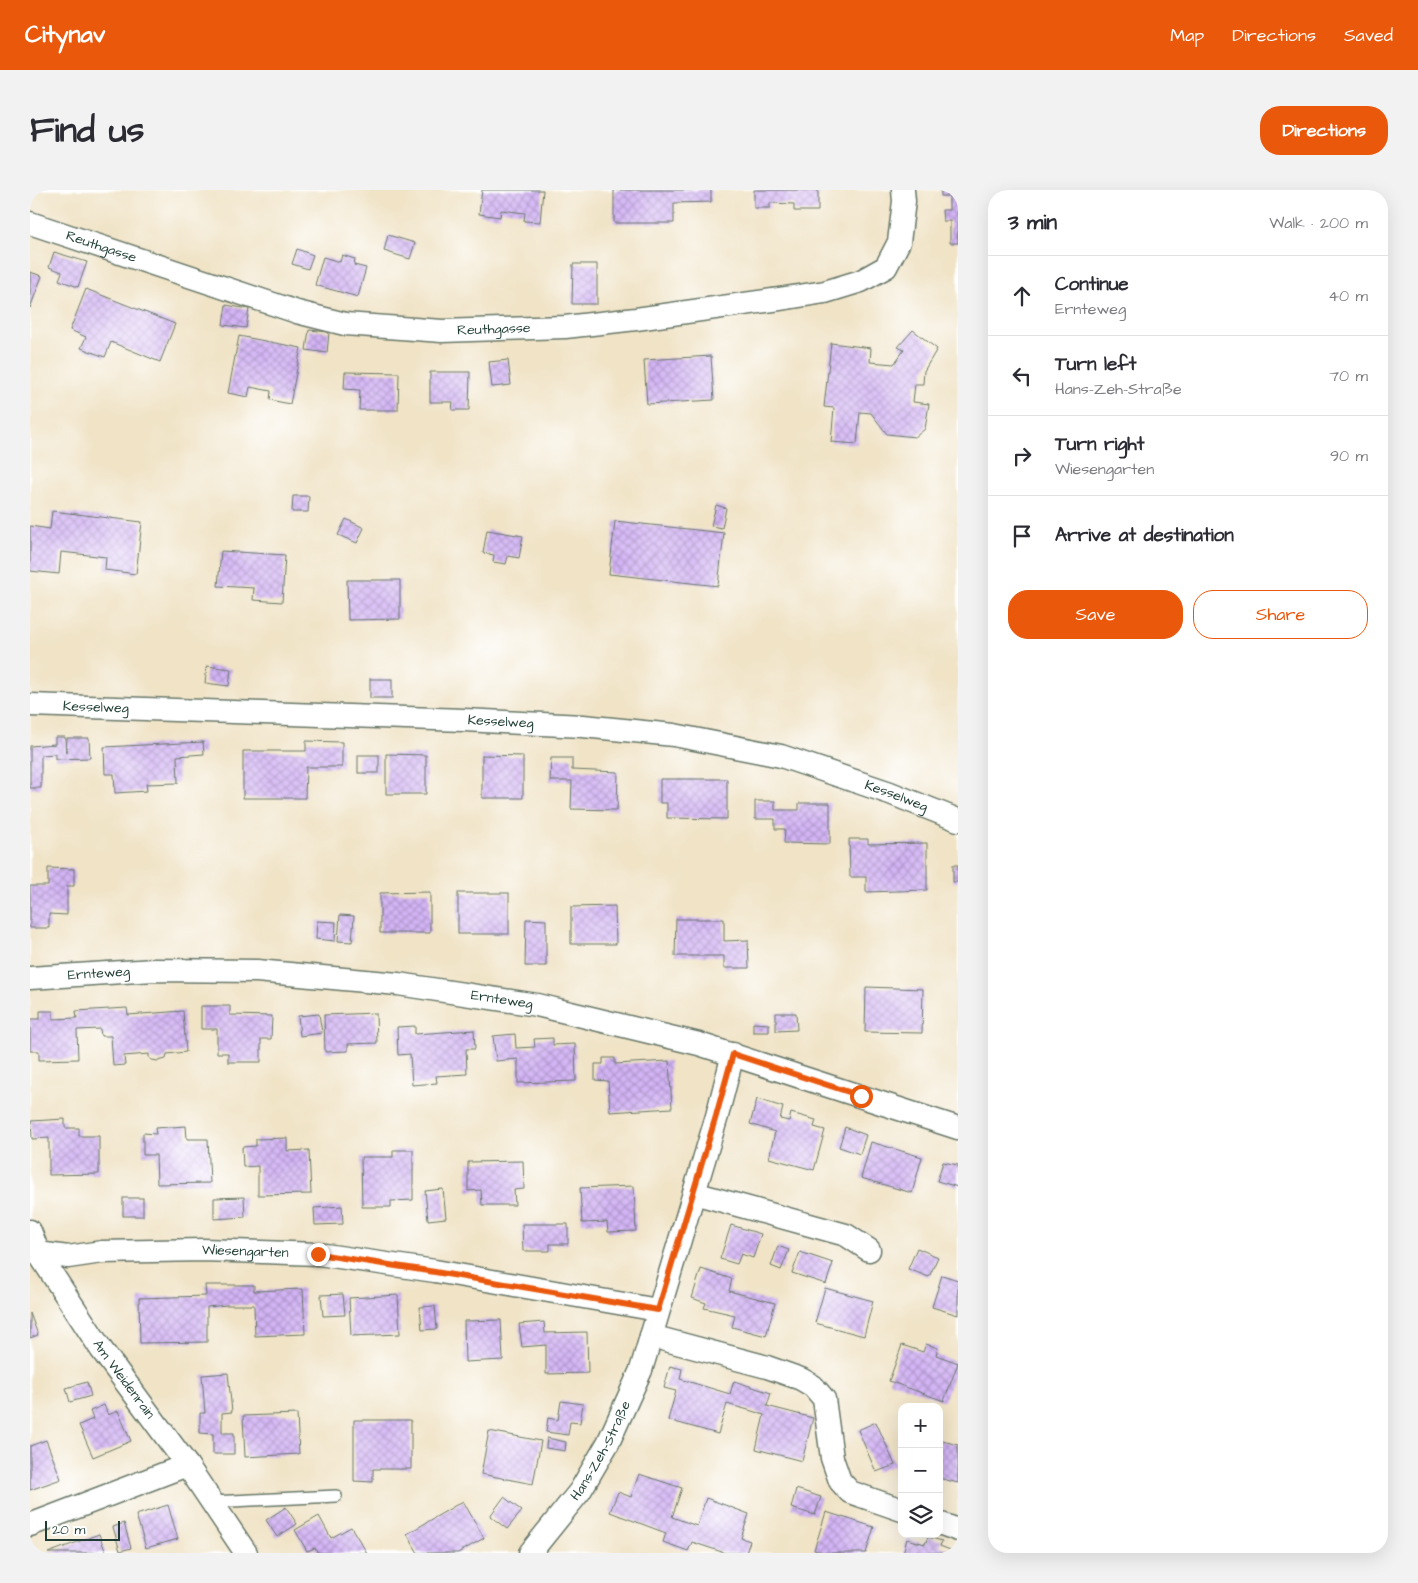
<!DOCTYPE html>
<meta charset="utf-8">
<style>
:root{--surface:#fff;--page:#f2f2f3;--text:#2b2b33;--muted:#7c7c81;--line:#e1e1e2;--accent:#ea580c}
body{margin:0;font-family:"Architects Daughter",sans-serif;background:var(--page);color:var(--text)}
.controls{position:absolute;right:15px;bottom:15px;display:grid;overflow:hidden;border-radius:10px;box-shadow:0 5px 20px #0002}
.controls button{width:45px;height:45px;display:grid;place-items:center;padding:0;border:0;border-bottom:1px solid var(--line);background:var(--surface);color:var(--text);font:25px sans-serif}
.scale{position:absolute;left:15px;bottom:12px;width:75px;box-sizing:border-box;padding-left:5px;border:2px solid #1f3d34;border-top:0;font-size:14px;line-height:18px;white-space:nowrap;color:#1f3d34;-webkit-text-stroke:4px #fff;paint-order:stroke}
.stop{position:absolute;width:15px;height:15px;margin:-11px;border:4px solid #ea580c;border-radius:50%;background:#fff}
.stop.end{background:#ea580c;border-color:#fff;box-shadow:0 1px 5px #0008}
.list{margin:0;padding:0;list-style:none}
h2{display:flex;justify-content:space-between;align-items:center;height:65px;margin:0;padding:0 20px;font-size:21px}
h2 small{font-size:16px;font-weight:400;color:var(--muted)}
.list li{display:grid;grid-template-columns:32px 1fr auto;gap:15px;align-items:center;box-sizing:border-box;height:80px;padding:0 20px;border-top:1px solid var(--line)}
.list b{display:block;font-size:19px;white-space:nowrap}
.list p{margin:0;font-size:16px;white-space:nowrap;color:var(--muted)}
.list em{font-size:16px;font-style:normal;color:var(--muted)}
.actions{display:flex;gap:10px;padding:15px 20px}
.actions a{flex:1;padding:11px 0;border:1px solid var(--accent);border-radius:20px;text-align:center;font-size:18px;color:var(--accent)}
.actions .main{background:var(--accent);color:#fff}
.icon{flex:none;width:28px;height:28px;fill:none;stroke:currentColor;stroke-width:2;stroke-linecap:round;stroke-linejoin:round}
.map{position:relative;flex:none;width:928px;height:1363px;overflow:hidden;border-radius:20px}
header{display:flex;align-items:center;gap:30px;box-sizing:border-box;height:70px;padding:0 25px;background:var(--accent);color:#fff}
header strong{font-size:24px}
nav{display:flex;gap:28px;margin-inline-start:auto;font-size:18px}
.intro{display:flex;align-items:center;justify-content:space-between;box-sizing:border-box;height:120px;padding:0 30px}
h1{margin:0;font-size:35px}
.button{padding:12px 22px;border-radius:20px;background:var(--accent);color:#fff;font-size:18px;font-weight:700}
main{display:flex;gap:30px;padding:0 30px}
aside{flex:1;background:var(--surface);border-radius:20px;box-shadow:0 5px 20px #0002}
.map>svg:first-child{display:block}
.building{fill:url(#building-cross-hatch)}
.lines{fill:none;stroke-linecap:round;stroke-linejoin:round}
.lane-casing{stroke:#687767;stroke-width:14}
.street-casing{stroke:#687767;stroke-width:25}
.lane{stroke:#fff;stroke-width:11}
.street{stroke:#fff;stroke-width:22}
.route{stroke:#ea580c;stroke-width:6}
.labels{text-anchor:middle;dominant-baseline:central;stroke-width:4;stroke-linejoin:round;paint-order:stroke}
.street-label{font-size:14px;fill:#1f3d34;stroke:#fff}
</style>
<header>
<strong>Citynav</strong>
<nav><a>Map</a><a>Directions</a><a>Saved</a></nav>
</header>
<div class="intro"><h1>Find us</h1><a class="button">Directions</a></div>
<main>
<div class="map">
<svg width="928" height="1363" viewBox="0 0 928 1363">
<defs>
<pattern id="building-cross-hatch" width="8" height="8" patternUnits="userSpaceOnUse" patternTransform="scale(1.25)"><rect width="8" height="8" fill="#d3b4f5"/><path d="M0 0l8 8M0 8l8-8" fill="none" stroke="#ab94c7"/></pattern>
</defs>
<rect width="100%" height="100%" fill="#fff"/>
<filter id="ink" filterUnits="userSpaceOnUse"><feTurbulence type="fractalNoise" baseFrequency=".02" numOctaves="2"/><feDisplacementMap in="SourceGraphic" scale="10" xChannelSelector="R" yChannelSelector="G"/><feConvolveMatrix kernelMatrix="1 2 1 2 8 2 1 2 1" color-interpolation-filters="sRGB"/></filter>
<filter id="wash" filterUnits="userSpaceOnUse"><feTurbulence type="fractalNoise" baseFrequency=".0096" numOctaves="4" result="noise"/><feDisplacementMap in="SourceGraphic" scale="20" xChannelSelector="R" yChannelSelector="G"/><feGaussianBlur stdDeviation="1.12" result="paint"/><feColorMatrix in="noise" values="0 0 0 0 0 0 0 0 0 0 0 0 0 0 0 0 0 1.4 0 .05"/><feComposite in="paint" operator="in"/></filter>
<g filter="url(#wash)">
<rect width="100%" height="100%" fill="#f0e3c6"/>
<g id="blocks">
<g class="building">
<path d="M452 0H513L510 32 494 31 495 23 471 20 470 27 449 24Z"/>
<path d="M584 0H681V12L644 13V33H584Z"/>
<path d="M724 0H788V21H764V14L740 13V18H724Z"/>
<path d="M911 0H928V53H920V31H913L912 20H919V6H911Z"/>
<path d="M358 45 385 53 380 69 354 61Z"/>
<path d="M267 59 283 65 278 79 262 74Z"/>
<path d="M24 62 57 72 48 97 29 90 32 82 19 77Z"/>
<path d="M312 65 325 69 324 75 336 78 328 107 285 95 293 67 310 72Z"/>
<path d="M543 74H567V114H542Z"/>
<path d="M0 82 12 86 0 118Z"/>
<path d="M56 99 145 134 130 172 81 152 75 167 51 158 56 147 40 140Z"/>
<path d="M196 115 219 119 216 138 193 135Z"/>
<path d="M279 140 299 142 297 163 276 160Z"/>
<path d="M883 140 907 159 894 181 893 194H885L883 212 899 214 895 239 885 247 857 244 841 223 830 222 827 254 801 252 804 218 794 217 801 153 841 158 840 172 864 174 874 160 868 157Z"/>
<path d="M209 146 271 158 260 214 240 210 241 201 220 197 218 207 198 203Z"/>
<path d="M681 166 684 210 617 214 614 170Z"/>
<path d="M478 170 481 195 462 197 459 172Z"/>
<path d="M315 182 369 183 368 220H329L330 200 314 199Z"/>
<path d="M400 182H440L439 220H422L423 212H400Z"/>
<path d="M263 306H279L278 322H262Z"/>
<path d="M686 315 696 318 692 338 681 336Z"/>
<path d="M22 321 112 332 106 384 75 380 76 367 31 362 29 384 0 381V336L20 339Z"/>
<path d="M316 329 334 338 327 353 308 345Z"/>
<path d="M585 331 694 343 688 396 579 384Z"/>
<path d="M457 340 493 346 489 368 478 366 476 374 463 372 464 365 453 363Z"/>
<path d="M191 361 255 365 252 412 223 410 224 398 188 396Z"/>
<path d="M317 390H370V429L318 430Z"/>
<path d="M177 476 201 479 199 496 175 493Z"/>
<rect x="340" y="489" width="22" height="19"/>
<path d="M25 547H35L36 563 37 548H59L60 568 25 569V564L11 565V598H0V556L25 554Z"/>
<path d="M276 551 312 552V577H276L275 608H213V561H276Z"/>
<path d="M173 552 174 564 147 566 148 593 116 594 117 601 85 603 84 584H75L74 557Z"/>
<path d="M356 564 396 565V604H356Z"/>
<rect x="328" y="565" width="21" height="18"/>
<path d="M452 565 493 566V608H452Z"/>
<path d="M521 568H542V580L588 582 587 620 541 619 542 591H520Z"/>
<path d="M630 589H697V629L637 628V613H630Z"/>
<path d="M725 611H745V620H769V613H800V654L754 653 755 639H745V629H725Z"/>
<path d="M819 649H838V654L897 653V700L836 702V687H820Z"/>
<rect x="923" y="675" width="5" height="17"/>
<path d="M18 678 44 679V696H37V725L19 724V738H0V696H18Z"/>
<path d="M400 702V743H350V703Z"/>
<rect x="428" y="703" width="51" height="41"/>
<path d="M585 716 586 754H541V717Z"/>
<path d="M310 725 324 726 322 752 308 751Z"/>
<path d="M496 729 516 730V776H495Z"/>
<path d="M646 729H694V751L718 750 719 778H694V766H645Z"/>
<path d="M287 731 306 732 305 751 286 749Z"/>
<path d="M836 797 893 799 892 843 835 842Z"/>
<path d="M171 816H200V825L242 826 241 849H231V872H198V863H187V839H171Z"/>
<path d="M97 818 98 825 153 821 156 862 137 864 136 869 128 871 122 870 119 868V864L94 866 95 875 83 876 81 846H71L70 839 47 840 48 869 9 870V861H0V829H10V821H23V829L47 828 46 821Z"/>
<path d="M346 823 347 853 318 854V861L295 862 294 825Z"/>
<path d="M746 823H766L767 840 746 841Z"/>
<path d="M289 824 292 843 270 846 268 826Z"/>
<path d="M723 833 739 834V842H723Z"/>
<path d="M385 836V844L444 840 445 859H436L437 884 406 886 407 893 382 895 380 864 368 865 367 837Z"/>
<path d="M485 844 486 858 505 857 504 849 523 848V855L545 854 546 891 488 893V869L466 871 463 846Z"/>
<path d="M573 868H585V874L639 871 642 918 580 922 578 891 565 890V874H573Z"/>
<path d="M727 909 753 917 750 929 759 931 761 923 786 930 784 937 795 940 784 980 739 968 745 942 720 934Z"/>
<path d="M35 929V938H49V946H69V984L19 985V948L2 949 1 931Z"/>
<path d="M156 936 157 949H178L180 993 127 994 126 965H113V943L126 944 125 938Z"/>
<path d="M815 937 836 945 830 964 809 957Z"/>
<path d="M257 948V961L279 960 281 1004 228 1005V976L213 977 212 957 226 956V949Z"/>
<path d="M841 952 892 967 882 1003 831 988Z"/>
<path d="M363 960H383V1010L361 1011V1017H332L331 967H363Z"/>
<path d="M493 971 494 999 484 1000 485 1015H452L451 1000 438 1001V972Z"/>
<path d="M913 972 928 975V997L907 991Z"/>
<path d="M604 996 606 1041 578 1042 577 1032 552 1033 550 998Z"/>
<path d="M413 999 416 1028 398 1030 395 1001Z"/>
<path d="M214 1007 215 1027 184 1029V1008Z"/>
<rect x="93" y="1008" width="20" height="18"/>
<path d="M312 1016 313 1034 285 1035 284 1018Z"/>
<path d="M492 1034H538V1054H520V1061H493Z"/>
<path d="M701 1035 731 1044 723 1068 711 1064 707 1074 690 1069Z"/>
<path d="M748 1056 759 1060 751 1080 741 1076Z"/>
<path d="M887 1058 908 1067 899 1087 878 1079Z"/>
<path d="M770 1062 803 1073 796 1094 762 1083Z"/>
<path d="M671 1079 702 1089 699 1101 745 1113 736 1146 702 1137 705 1125 674 1118 676 1113 662 1108Z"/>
<path d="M912 1085 928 1090V1125L902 1117Z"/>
<path d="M175 1095H224V1101L273 1099 275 1144 225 1146 224 1115H197L177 1117V1152L110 1153 109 1108 176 1106Z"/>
<path d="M795 1098 843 1111 834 1146 785 1133Z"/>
<path d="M313 1104 315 1125 293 1126 291 1105Z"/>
<path d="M368 1105 370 1144 321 1146 319 1108Z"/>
<path d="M405 1116 407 1139 392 1140 390 1117Z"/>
<path d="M0 1123 8 1145 0 1148Z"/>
<path d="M471 1130 473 1170 435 1172 434 1131Z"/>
<path d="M514 1132 515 1143 557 1142 558 1183 516 1184V1155L492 1157 489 1134Z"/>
<path d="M896 1154 908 1158 906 1165 928 1173 914 1211 859 1191 872 1155 893 1162Z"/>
<path d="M640 1176 652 1179 650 1189 700 1204 704 1191 741 1203 737 1216 783 1228 772 1271 726 1259 734 1225 722 1221 697 1214 688 1244 638 1230 646 1201 634 1198Z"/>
<path d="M198 1183 202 1222 192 1223V1243H204V1264H183V1244L170 1243V1223H175L172 1185Z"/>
<path d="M57 1192 61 1206 40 1212 36 1198Z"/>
<path d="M531 1211 553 1214 550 1233 540 1232 538 1245 516 1242 518 1228 528 1230Z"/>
<path d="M74 1215 78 1225 88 1221 101 1251 63 1267 49 1235 63 1229 60 1221Z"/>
<path d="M267 1224 269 1264 215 1267 213 1226Z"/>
<path d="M324 1230H381V1279H343V1292L324 1291Z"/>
<path d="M846 1232 865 1275 846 1282 828 1240Z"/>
<path d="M459 1241 511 1251 503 1294 451 1284Z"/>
<path d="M517 1248 536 1252 535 1261 516 1258Z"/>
<path d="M16 1250 31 1289 0 1300V1256Z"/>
<path d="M909 1250 928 1255V1293L909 1288Z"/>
<path d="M609 1284 652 1298 642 1327 667 1336 676 1308 719 1324 711 1348 720 1351 716 1363H695L662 1352 658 1361 633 1352 636 1343 580 1322 588 1302 601 1307Z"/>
<path d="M766 1299 791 1307 785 1325 761 1318Z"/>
<path d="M474 1307 492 1321 477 1339 460 1326Z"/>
<path d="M433 1311 454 1348 428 1363H388L377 1344Z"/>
<path d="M138 1315 148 1349 116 1358 106 1325Z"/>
<path d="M256 1317 267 1334 247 1347 236 1330Z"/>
<path d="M796 1322 844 1337 836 1363H795L784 1360Z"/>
<path d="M289 1326 301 1348 321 1337 337 1363H288L285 1358 277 1361 265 1340Z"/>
<path d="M94 1333 101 1358 90 1361 83 1337Z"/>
<path d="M69 1344 76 1363H18Z"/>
<path d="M898 1347 912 1351 910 1356 928 1363H873L877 1349 895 1354Z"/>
</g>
</g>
</g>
<g filter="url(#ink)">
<use href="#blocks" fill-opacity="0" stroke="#687767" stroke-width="1"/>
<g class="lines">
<g class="lane-casing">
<path id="lane" d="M182 1312 306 1306"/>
</g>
<g class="street-casing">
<g id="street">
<path id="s1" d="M0 33 267 122 315 134 412 141 535 137 606 129 743 110 795 102 831 91 856 77 869 52 874 11 873 0"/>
<path id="s2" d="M0 515 434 530 553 536 644 545 751 566 860 603 928 630"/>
<path id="s3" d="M0 788 124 780 227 781 368 794 507 815 669 854 928 938"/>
<path d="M664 1003 816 1045 839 1060"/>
<path id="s4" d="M0 1041 9 1064 71 1159 157 1275 216 1363"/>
<path id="s5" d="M0 1062 38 1067 72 1062 173 1060 288 1064 405 1081 628 1120"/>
<path d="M621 1146 737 1177 771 1189 783 1196 794 1209 802 1268 810 1291 820 1302 872 1320"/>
<path d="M909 1333 928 1340"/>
<path d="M0 1335 157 1275"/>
<path id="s6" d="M500 1363 550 1301 578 1253 611 1180 687 926 703 864"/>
</g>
</g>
<use href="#lane" class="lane"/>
<use href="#street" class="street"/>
</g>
</g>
<g class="lines" filter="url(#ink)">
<path class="route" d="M288 1064 405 1082 628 1120 686 926 703 864 831 906"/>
</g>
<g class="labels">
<g class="street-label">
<text stroke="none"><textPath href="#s1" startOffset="75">Reuthgasse</textPath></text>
<text stroke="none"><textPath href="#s1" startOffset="480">Reuthgasse</textPath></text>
<text stroke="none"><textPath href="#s2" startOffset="66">Kesselweg</textPath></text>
<text stroke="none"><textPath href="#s2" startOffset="471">Kesselweg</textPath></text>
<text stroke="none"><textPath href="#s2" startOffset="876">Kesselweg</textPath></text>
<text stroke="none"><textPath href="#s3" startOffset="69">Ernteweg</textPath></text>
<text stroke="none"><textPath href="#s3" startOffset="474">Ernteweg</textPath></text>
<text stroke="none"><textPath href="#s5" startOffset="216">Wiesengarten</textPath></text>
<text stroke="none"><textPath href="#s4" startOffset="176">Am Weidenrain</textPath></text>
<text stroke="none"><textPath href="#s6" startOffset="125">Hans-Zeh-Straße</textPath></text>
</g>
</g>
</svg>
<div class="controls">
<button>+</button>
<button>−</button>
<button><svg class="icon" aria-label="layers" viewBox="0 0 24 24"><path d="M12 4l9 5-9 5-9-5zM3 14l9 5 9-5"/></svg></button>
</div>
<div class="scale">20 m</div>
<div class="stop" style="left:831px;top:906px"></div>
<div class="stop end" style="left:288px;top:1064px"></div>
</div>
<aside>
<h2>3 min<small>Walk · 200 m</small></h2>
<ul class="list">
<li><svg class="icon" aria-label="ahead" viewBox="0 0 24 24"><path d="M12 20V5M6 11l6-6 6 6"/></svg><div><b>Continue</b><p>Ernteweg</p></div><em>40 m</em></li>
<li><svg class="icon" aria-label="left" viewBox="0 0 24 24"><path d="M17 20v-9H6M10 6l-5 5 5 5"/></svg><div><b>Turn left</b><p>Hans-Zeh-Straße</p></div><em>70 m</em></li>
<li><svg class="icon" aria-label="right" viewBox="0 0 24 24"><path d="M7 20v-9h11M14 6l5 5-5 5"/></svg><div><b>Turn right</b><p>Wiesengarten</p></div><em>90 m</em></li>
<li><svg class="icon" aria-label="arrive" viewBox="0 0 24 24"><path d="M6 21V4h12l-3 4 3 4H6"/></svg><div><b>Arrive at destination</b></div></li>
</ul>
<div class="actions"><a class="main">Save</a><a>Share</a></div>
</aside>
</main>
